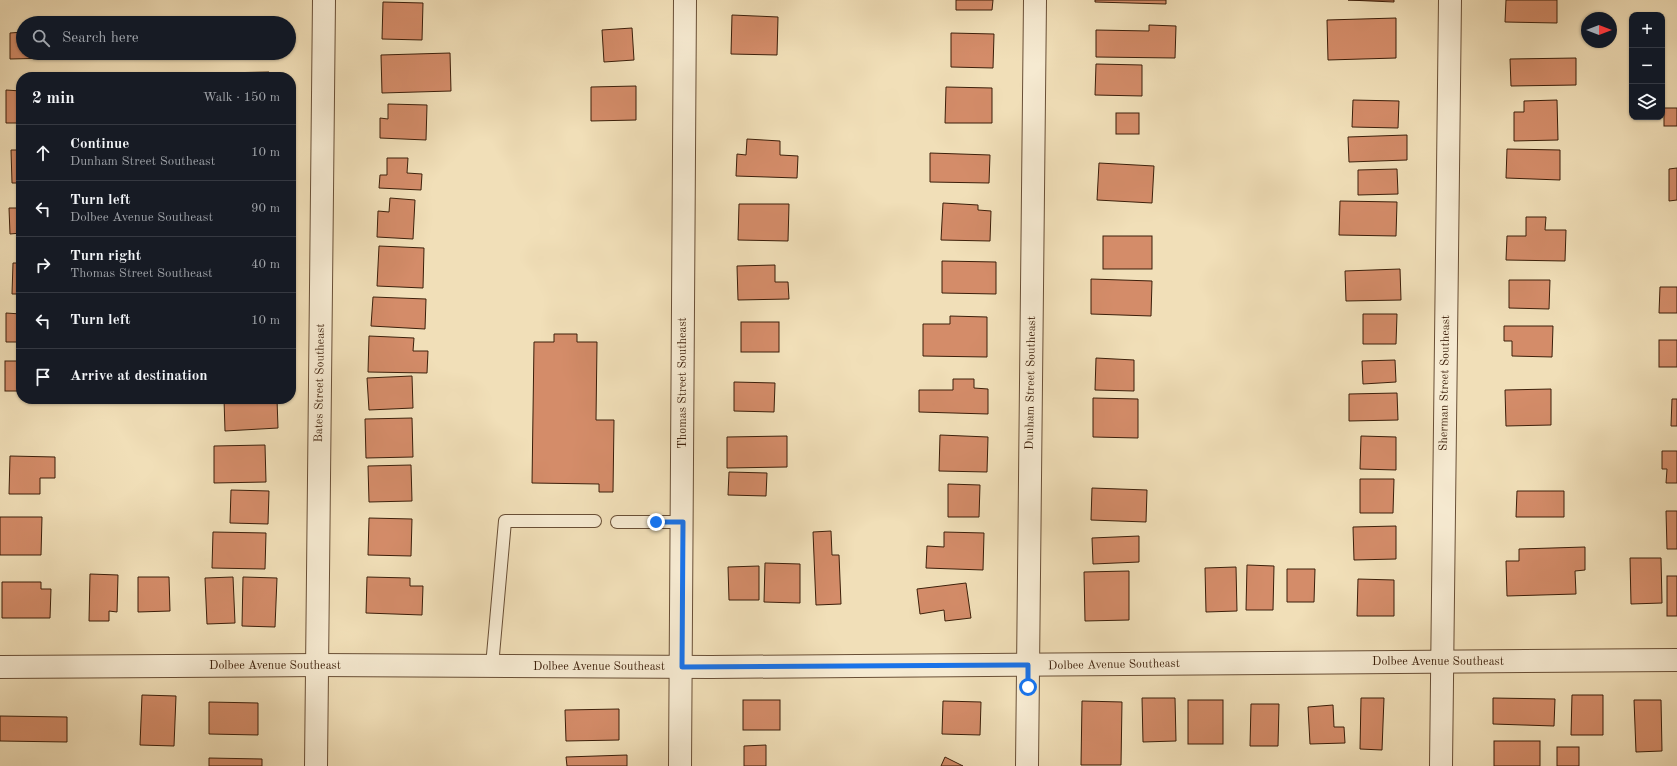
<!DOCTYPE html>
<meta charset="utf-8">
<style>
:root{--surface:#171b24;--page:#20242c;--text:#f1f3f6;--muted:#9ea1a6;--line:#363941}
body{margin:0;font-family:"Old Standard TT",serif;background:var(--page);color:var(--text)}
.controls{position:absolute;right:12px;top:12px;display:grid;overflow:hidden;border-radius:8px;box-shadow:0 1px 3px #0004}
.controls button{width:36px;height:36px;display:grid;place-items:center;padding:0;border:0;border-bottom:1px solid var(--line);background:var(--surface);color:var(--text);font:20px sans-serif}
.compass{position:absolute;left:1581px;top:12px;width:36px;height:36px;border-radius:50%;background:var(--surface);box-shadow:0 1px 3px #0004;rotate:90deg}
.stop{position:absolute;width:12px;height:12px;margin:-9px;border:3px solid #1a73e8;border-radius:50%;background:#fff}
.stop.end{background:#1a73e8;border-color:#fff;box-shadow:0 1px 4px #0008}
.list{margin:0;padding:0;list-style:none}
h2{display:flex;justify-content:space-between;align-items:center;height:52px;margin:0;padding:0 16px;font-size:17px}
h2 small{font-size:13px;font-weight:400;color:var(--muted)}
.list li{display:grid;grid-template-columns:26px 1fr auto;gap:12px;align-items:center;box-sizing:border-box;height:56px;padding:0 16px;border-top:1px solid var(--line)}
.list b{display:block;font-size:15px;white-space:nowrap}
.list p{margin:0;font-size:13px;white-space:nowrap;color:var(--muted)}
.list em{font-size:13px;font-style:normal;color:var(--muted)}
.icon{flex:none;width:22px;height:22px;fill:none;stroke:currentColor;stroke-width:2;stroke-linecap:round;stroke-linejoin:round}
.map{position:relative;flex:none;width:1677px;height:766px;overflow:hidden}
.search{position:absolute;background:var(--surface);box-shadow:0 1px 3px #0004;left:16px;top:16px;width:280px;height:44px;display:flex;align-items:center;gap:10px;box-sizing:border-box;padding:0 14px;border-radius:22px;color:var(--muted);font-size:15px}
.panel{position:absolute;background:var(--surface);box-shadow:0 1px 3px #0004;left:16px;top:72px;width:280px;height:332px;border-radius:16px}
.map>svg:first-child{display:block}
.building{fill:#d48c69;stroke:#3c1f0a}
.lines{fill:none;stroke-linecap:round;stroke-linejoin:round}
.service-casing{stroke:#694f36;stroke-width:14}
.minor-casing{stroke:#694f36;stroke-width:24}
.service{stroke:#f6ead1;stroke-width:12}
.minor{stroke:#f6ead1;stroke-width:22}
.route{stroke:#1a73e8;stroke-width:5}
.labels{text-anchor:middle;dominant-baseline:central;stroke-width:3;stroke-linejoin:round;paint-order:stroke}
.street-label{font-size:12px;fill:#3c1f0a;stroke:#f6ead1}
</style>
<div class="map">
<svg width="1677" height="766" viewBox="0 0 1677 766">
<rect width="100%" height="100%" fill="#f1dfb8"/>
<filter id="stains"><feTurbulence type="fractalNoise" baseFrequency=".005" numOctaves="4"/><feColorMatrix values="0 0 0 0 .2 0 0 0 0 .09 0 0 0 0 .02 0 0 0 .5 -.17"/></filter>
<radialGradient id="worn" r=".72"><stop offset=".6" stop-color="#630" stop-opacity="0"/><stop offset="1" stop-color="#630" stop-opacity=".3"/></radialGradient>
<g class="building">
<path d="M956 0H993L992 10H956Z"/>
<path d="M1095 0H1166V4L1095 2Z"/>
<path d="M1348 0H1394V2Z"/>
<path d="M1506 0H1557V23L1505 22Z"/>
<path d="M383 2 423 3 422 40 382 39Z"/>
<path d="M732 15 778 17 777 55 731 54Z"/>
<path d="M1396 18V58L1328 60 1327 20Z"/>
<path d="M1149 25 1176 26 1175 58 1096 57V30L1149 31Z"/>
<path d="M632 28 634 60 604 62 602 30Z"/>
<path d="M23 32V53H50L51 58 10 59V33Z"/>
<path d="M951 33 994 34 993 68 951 67Z"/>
<path d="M450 53 451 91 382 93 381 55Z"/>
<path d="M1576 58V85L1511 86 1510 59Z"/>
<path d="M1096 64 1142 65V96L1095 95Z"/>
<path d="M269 72V77H221V73Z"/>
<path d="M636 86V120L591 121V87Z"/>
<path d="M946 87 992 88V123H945Z"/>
<path d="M6 90 21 91V123H6Z"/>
<path d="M1353 100 1399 101 1398 128 1352 127Z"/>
<path d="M1557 100 1558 140 1514 141V112H1524V101Z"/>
<path d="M388 104 427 105 426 140 380 138V118L388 119Z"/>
<rect x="1664" y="108" width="13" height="18"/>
<rect x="1116" y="113" width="23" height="21"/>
<path d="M1407 135V160L1349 162 1348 137Z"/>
<path d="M747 139 780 141V155L798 156 797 178 736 176 737 154 746 155Z"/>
<path d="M1507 149 1560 150V180L1506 178Z"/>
<path d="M11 150H21V183H12Z"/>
<path d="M930 153 990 155 989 183 930 182Z"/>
<path d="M387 158H408L407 173 422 174 421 190 379 188 380 175H387Z"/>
<path d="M1099 163 1154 166 1152 203 1097 200Z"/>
<path d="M1677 168V200L1669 201V169Z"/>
<path d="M1397 169 1398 194 1358 195V170Z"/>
<path d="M390 198 415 200 413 239 377 237 378 211 389 212Z"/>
<path d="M1340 201 1397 202 1396 236 1339 235Z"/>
<path d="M943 203 978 205V210L991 211 990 241 941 240Z"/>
<path d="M739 204H789L788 241 738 240Z"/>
<path d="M9 208H21V233L10 234Z"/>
<path d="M1526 217H1546L1545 230H1566L1565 261 1506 260 1507 236H1526Z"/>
<rect x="1103" y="236" width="49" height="33"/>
<path d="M379 246 424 248 423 288 377 286Z"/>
<path d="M942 261 996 262V294L942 293Z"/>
<path d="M13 263H21V294H12Z"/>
<path d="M775 265V282H788L789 299 738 300 737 266Z"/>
<path d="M1400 269 1401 300 1346 301 1345 271Z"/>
<path d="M1091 279 1152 281 1151 316 1091 314Z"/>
<path d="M1509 280H1550L1549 309 1509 308Z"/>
<path d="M1660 287H1677V313H1659Z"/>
<path d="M373 297 426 299 425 329 371 326Z"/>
<path d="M6 313 21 314V342H6Z"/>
<path d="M1363 314H1397L1396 344H1363Z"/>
<path d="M950 316 987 317V357L923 356V324H950Z"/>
<rect x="741" y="322" width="38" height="30"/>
<path d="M1504 326H1553L1552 357 1512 356V341H1504Z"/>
<path d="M554 334H577V342H597L596 420H614L613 492H599V484L532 483 534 342H554Z"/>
<path d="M369 336 414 338 413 351H428L427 373 368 372Z"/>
<rect x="1659" y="340" width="18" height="27"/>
<path d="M1096 358 1134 360V391L1095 390Z"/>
<path d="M1395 360 1396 382 1363 384 1362 361Z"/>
<rect x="5" y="361" width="16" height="30"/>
<path d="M412 376 413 408 369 410 367 378Z"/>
<path d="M953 379H974V388L988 389V414L919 412V390H953Z"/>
<path d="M734 382 775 383 774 412 734 411Z"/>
<path d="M1551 389V425L1506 426 1505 390Z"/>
<path d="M1397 393 1398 420 1349 421V394Z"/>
<path d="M1093 398 1138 399V438L1093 437Z"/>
<path d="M224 399H277L278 428 225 431Z"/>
<path d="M1672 399H1677V426H1671Z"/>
<path d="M412 418 413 457 366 458 365 419Z"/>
<path d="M940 435 988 437 987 472 939 471Z"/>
<path d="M787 436V467L727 468V437Z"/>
<path d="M1361 436 1396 437V470L1360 469Z"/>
<path d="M265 445 266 482 214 483V446Z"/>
<path d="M1662 451H1677V483H1666L1667 469H1662Z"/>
<path d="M10 456 55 457V478H40V494H9Z"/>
<path d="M411 465 412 501 369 502 368 466Z"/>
<path d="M729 472 767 473 766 496 728 495Z"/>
<path d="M1360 479H1394L1393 513H1360Z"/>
<path d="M948 484 980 485 979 517H948Z"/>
<path d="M1092 488 1147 490 1146 522 1091 520Z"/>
<path d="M231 490 269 491 268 524 230 523Z"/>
<path d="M1517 491H1564V517H1516Z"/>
<path d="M1666 511H1677V549H1667Z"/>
<path d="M0 517H42L41 555H0Z"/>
<path d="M369 518 412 519 411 556 368 555Z"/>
<path d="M1396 526V559L1354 560 1353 527Z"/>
<path d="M831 531 832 555H839L841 604 816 605 813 532Z"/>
<path d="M213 532 266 533 265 569 212 568Z"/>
<path d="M944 532 984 533 983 570 926 568 927 546 944 547Z"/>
<path d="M1139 536V562L1093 564 1092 538Z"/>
<path d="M1585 547V570L1575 571 1576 594 1507 596 1506 561H1519V549Z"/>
<path d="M1630 558H1661L1662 603 1631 604Z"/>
<path d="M765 563 800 564V603L764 602Z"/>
<path d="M1247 565 1274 566 1273 610H1246Z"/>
<path d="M759 566V600H729L728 567Z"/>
<path d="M1236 567 1237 611 1206 612 1205 568Z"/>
<path d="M1287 569H1315L1314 602H1287Z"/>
<path d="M1129 571V620L1085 621 1084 572Z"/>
<path d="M90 574 118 575 117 612 109 611V621H89Z"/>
<rect x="1667" y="576" width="10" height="40"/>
<path d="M138 577H169L170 611 138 612Z"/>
<path d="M233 577 235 623 207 624 205 578Z"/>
<path d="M243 577 277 578 275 627 242 626Z"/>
<path d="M367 577 410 578V586H423L422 615 366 613Z"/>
<path d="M1358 579 1394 580V616H1357Z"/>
<path d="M2 582H41V589H51L50 618H2Z"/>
<path d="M966 583 971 618 945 621 944 610 920 614 917 589Z"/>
<path d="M142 695 176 696 174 746 140 745Z"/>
<path d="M1572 695H1603V735H1571Z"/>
<path d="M1142 698H1175L1176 741 1143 742Z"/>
<path d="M1361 698H1384L1382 750 1360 749Z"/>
<path d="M1493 698 1555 699 1554 726 1493 724Z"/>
<rect x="743" y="700" width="37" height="30"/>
<rect x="1188" y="700" width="35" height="44"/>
<path d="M1634 700H1661L1662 751 1636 752Z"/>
<path d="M943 701 981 702 980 735 942 734Z"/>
<path d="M1082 701 1122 702 1121 765H1081Z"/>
<path d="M209 702 258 703V735L209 734Z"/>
<path d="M1251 704H1279L1278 746H1250Z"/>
<path d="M1333 705 1334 727H1344L1345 743 1310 744 1308 707Z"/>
<path d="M619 709V740L566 741 565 710Z"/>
<path d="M0 716 67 717V742L0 741Z"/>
<rect x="1494" y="741" width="46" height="25"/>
<path d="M766 745V766H744V746Z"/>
<rect x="1557" y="747" width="22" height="19"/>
<path d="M627 755V766H567L566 757Z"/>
<path d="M945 757 963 766H941Z"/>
<path d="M209 758 262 759V766H209Z"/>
</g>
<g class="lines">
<g class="service-casing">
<g id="service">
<path d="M617 522H683"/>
<path d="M492 666 505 521H595"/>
</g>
</g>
<g class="minor-casing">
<g id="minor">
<path d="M0 667 318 665 711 667 1677 660"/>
<path d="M316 766 324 0"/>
<path d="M680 766 685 0"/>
<path d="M1027 766 1035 0"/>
<path d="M1441 766 1450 0"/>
</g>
</g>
<use href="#service" class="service"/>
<use href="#minor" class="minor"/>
</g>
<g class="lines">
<path class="route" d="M656 522H683L682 667 1028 665V687"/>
</g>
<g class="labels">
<g class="street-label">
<text transform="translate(320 383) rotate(-89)">Bates Street Southeast</text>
<text transform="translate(683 383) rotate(-90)">Thomas Street Southeast</text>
<text transform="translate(1031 383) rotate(-89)">Dunham Street Southeast</text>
<text transform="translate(1445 383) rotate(-89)">Sherman Street Southeast</text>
<text x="1438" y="662">Dolbee Avenue Southeast</text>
<text transform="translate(1114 665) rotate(-1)">Dolbee Avenue Southeast</text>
<text x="275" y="666">Dolbee Avenue Southeast</text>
<text x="599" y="667">Dolbee Avenue Southeast</text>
</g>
</g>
<rect width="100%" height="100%" filter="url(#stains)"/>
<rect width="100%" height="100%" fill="url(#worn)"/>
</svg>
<div class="controls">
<button>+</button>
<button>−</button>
<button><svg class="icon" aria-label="layers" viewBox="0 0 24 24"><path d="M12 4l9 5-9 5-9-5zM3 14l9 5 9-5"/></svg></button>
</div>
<svg class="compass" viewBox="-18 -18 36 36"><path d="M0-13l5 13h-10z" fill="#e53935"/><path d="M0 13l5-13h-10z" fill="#9ea1a6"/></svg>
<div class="stop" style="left:1028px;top:687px"></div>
<div class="stop end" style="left:656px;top:522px"></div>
<div class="search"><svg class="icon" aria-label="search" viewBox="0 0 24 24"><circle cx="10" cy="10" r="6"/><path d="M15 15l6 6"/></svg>Search here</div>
<section class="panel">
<h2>2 min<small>Walk · 150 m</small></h2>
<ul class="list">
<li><svg class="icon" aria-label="ahead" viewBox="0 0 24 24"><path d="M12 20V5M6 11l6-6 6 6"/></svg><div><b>Continue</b><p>Dunham Street Southeast</p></div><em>10 m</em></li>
<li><svg class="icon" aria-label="left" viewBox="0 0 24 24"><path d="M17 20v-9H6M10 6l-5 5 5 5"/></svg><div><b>Turn left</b><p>Dolbee Avenue Southeast</p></div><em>90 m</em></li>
<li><svg class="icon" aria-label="right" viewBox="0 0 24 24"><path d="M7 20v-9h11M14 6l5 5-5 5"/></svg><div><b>Turn right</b><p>Thomas Street Southeast</p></div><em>40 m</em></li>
<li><svg class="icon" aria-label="left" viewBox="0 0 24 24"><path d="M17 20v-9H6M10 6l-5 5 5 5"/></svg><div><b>Turn left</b></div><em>10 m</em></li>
<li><svg class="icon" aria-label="arrive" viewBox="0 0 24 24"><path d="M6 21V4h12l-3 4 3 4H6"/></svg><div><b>Arrive at destination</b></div></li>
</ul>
</section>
</div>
